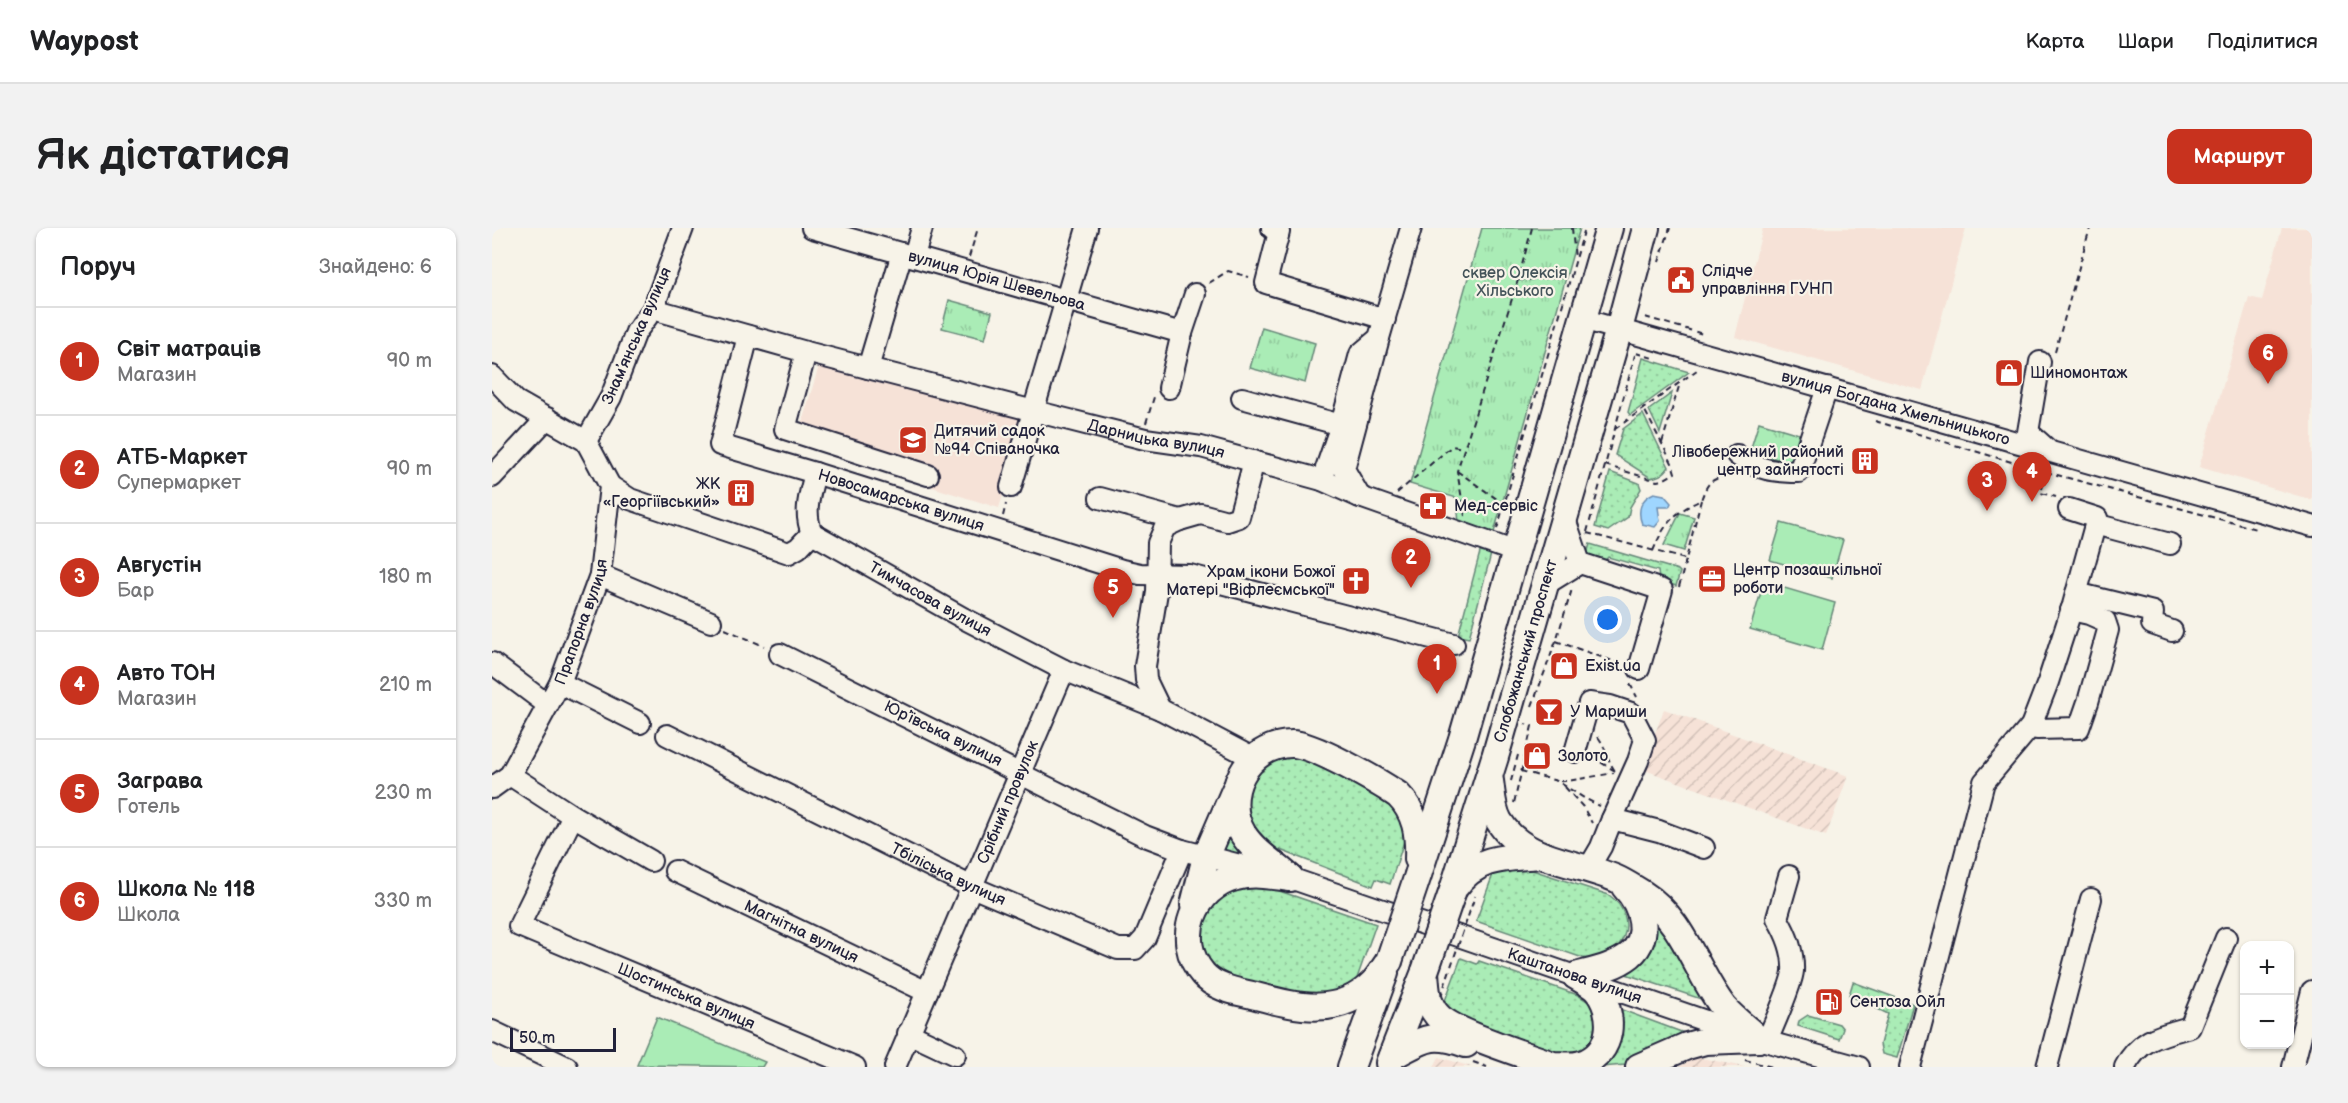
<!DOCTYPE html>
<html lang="uk">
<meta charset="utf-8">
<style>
:root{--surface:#fff;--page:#f2f2f2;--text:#202124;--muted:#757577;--line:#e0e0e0;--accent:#c8321e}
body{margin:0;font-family:"Balsamiq Sans",sans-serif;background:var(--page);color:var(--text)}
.controls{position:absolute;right:18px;bottom:18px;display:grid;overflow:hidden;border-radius:12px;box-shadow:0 2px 4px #0004}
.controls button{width:54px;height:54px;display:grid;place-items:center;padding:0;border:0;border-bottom:2px solid var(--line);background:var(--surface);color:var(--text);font:30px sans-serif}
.scale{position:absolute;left:18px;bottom:15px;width:106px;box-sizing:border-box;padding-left:6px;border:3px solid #22223b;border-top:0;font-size:16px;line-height:21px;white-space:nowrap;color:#22223b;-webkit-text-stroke:4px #f7f3e8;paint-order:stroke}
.you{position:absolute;left:1116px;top:392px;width:21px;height:21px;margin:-15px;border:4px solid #fff;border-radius:50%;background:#1a73e8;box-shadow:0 0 0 9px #1a73e833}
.badge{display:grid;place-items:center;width:39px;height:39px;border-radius:50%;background:var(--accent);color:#fff;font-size:20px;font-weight:700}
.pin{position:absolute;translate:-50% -50px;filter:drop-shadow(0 2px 3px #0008)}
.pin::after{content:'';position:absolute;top:32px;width:21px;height:18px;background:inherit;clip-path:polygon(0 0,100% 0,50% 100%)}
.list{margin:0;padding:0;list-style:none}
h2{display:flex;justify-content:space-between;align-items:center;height:78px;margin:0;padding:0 24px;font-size:26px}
h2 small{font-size:20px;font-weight:400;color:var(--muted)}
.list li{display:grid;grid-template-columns:39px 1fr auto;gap:18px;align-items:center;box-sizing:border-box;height:108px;padding:0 24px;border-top:2px solid var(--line)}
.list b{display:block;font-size:22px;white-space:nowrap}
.list p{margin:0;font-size:20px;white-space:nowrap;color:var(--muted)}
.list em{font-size:20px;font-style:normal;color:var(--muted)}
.map{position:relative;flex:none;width:1820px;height:839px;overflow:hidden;border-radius:12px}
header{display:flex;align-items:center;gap:36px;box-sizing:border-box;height:84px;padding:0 30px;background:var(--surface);border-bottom:2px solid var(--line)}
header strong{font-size:28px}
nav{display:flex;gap:33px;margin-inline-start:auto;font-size:21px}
.intro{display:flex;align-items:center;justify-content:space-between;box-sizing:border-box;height:144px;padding:0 36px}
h1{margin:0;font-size:42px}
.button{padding:15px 27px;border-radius:12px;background:var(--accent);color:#fff;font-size:21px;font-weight:700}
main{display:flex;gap:36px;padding:0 36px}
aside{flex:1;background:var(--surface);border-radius:12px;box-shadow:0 2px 4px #0004}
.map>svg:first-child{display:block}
.built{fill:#f6e2d7}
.industrial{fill:url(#industrial-furrows)}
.grass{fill:url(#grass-dots);stroke:#668778;stroke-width:1.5}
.park{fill:url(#park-tufts);stroke:#668778;stroke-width:1.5}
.pitch{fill:#aaecb6;stroke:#668778;stroke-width:1.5}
.water{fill:#9fd6ff;stroke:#6d8eb1;stroke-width:1.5}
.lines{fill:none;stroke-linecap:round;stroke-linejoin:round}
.minor-casing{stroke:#22223b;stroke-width:24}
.major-casing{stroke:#22223b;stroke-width:30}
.path{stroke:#22223b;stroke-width:2;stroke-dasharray:6 4.5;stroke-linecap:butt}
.minor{stroke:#f7f3e8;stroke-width:20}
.major{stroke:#f7f3e8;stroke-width:26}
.major-bridge-casing{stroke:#22223b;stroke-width:30;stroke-linecap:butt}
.path-bridge{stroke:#22223b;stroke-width:2;stroke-dasharray:6 4.5;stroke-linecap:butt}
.major-bridge{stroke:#f7f3e8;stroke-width:26}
.labels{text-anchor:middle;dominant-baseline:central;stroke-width:4.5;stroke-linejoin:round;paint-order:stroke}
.poi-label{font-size:16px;fill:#22223b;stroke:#f7f3e8;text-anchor:start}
.park-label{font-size:16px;fill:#44545a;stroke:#f7f3e8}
.street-label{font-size:16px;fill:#22223b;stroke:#f7f3e8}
</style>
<header>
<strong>Waypost</strong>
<nav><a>Карта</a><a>Шари</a><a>Поділитися</a></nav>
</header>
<div class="intro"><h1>Як дістатися</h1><a class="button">Маршрут</a></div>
<main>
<aside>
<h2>Поруч<small>Знайдено: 6</small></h2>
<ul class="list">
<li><span class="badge">1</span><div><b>Світ матраців</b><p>Магазин</p></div><em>90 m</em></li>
<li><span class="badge">2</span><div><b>АТБ-Маркет</b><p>Супермаркет</p></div><em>90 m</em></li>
<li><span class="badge">3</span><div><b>Августін</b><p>Бар</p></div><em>180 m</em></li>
<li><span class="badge">4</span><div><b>Авто ТОН</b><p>Магазин</p></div><em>210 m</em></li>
<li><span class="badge">5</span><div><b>Заграва</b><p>Готель</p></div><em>230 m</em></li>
<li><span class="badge">6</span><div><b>Школа № 118</b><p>Школа</p></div><em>330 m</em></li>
</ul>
</aside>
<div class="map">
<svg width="1820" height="839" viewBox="0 0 1820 839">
<defs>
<pattern id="industrial-furrows" width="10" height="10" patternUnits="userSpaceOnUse" patternTransform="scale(1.5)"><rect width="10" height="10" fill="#f6e2d7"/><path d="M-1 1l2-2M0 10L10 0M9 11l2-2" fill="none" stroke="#d3c2b9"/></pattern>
<pattern id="grass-dots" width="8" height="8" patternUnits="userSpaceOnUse" patternTransform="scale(1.5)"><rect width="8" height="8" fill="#aaecb6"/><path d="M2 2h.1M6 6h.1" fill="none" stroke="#92ca9d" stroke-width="1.8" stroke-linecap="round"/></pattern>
<pattern id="park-tufts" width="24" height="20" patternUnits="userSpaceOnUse" patternTransform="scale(1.5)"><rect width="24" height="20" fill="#aaecb6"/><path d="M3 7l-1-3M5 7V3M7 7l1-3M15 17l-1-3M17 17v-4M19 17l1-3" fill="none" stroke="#92ca9d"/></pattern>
</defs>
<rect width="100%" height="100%" fill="#f7f3e8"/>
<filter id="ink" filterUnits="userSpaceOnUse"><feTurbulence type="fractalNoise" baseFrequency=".0167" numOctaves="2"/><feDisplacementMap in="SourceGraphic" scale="12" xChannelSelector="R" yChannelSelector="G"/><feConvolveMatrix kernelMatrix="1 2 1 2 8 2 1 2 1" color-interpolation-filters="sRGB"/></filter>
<g filter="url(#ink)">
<g class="built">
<path d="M1271 0H1474L1430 162 1243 109Z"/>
<path d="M1790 0H1820V272L1707 239 1757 69 1770 72Z"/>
<path d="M329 131 534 192 507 280 312 219 317 204 308 201Z"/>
</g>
<g class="industrial">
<path d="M1172 481 1356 548 1334 608 1150 541Z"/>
<path d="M947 829 980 839H942Z"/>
<path d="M1205 829 1253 839H1187Z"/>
</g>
<g class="grass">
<path d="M1151 130 1197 144 1138 187 1136 184Z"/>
<path d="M1180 165 1168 205 1157 182Z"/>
<path d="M1151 186 1177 239C1172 246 1168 248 1159 250L1123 227 1131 201Z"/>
<path d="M1118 244 1147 255 1149 261 1138 279 1136 289 1116 303 1103 299Z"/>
<path d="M1098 316 1186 342 1188 344 1184 358 1167 352 1166 343 1116 329 1110 336 1094 329Z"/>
<path d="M988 324 999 326 977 410 966 408Z"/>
<path d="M804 526 897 572 915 604 898 656 884 651 881 658 783 620 765 608 755 595 753 562 757 550 787 527Z"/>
<path d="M735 595 767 633 724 623Z"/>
<path d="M1025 637 1117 667C1149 690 1133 734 1091 730L984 693 1004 638Z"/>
<path d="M770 657 884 696 863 756 853 762 821 773 727 748 715 739 705 696 732 661Z"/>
<path d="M1165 688 1212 772 1131 745C1158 731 1154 721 1157 693Z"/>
<path d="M969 730 985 736 987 733 1086 767 1100 776 1107 788 1102 817 1077 831 964 795 951 778Z"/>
<path d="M1361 754 1421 776 1405 830 1390 826 1388 816 1396 786 1357 767Z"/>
<path d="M1122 779 1192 805 1133 837 1109 839C1126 828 1121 798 1122 779Z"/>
<path d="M1316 787 1347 796 1351 801 1347 811 1306 798 1307 793Z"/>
</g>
<g class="park">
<path d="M990 0H1088L1001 308 967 297 965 270 918 256Z"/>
<path d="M457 72 500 84 493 111 450 100Z"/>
<path d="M770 99 823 115 813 155 758 140Z"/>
<path d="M1267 194 1307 206 1298 235 1258 223Z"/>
<path d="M1188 285 1202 289 1192 323 1172 317Z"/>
</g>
<g class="pitch">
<path d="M1289 295 1351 312 1340 350 1278 332Z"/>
<path d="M1272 354 1343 375 1330 422 1258 401Z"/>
<path d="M165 789 273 834 270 839 145 837Z"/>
</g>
<path class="water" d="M1162 265 1172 267 1179 275 1177 279H1166L1168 293 1163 299 1150 296C1145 283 1148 271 1162 265Z"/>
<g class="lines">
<g class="minor-casing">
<g id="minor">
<path id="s1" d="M320 0 690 105"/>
<path d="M780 0 787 4 774 55 893 91"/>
<path d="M422 28 430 0"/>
<path id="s2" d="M161 81 314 124 542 183 653 211 709 219 830 252 868 269 1024 324"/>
<path id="s3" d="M1090 91 1820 298"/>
<path id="s4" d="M256 108 228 217 323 245 630 342 648 346 698 347 962 416"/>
<path d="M314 124 293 201 436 247"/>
<path d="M1548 134 1536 204 1555 221"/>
<path d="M376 140 410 25"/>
<path d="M0 148 24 173 94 213"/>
<path d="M677 160 690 105 703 66"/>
<path d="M750 170 849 197"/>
<path d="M94 213 119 169 144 104 161 81 191 0"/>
<path d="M1245 227C1265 242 1283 244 1307 244L1335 160"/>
<path d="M0 249 55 190"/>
<path d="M830 252 849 197 868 126 887 110 919 0"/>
<path id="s5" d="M118 258 138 271 297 325 306 320 320 305 471 390 572 442 668 481 761 530"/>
<path d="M519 259 595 0"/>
<path d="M868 269 852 241 887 110"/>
<path d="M608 270 688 292"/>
<path d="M1072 288 1088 335"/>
<path d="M1603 296 1678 316"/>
<path d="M320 305C311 284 318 266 323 245"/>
<path d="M1088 335 1170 362 1147 441"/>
<path d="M108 347 219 394"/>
<path d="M1051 358 1088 335"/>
<path d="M1584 365 1661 384 1660 396 1680 403"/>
<path id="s6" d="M288 426 653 608 690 622 798 650 1266 811 1367 839"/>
<path d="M0 435 56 477"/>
<path d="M68 455 148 495"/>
<path d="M668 481 654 452 653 438 665 364 666 315 673 299 688 292 709 286 735 293 747 289 762 233"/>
<path d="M1539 498 1545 501 1587 500 1596 474 1616 402 1613 393 1597 386 1579 382"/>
<path id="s7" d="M175 507 480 659 626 721H643L653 710 690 622"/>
<path d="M1083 524 1097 475 1118 478 1139 485 1153 512 1146 533 1120 591"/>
<path d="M18 547 81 588 159 633"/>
<path id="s8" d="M0 560 18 547 68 455 108 347 118 258 94 213"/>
<path id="s9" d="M81 588 27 698 363 839"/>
<path d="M1096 641 1109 619 1120 591 1167 603 1212 620"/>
<path id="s10" d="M183 643 435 764"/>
<path d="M0 803 75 839"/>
<path d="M416 805 463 827"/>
<path d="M1275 813C1281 798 1300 757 1301 743 1302 725 1294 705 1285 690L1297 648"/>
<path id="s11" d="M403 839 572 442"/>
<path d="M1418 839 1492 554 1539 498 1556 454 1581 377 1605 290 1577 281"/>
<path d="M1555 839 1599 671"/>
<path d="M1633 839C1647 811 1669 807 1698 799L1734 710"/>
<path d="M1801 839 1820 763"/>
</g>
</g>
<g class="major-casing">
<g id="major">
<path d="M998 553C1000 566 1000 581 1007 593 1032 635 1087 633 1127 652 1135 656 1143 661 1151 666 1192 692 1203 743 1232 780 1242 791 1255 801 1266 811"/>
<path d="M926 647 970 511 1117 0"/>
<path d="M798 650C783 636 762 624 751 606 728 568 754 517 799 516 820 515 887 554 906 567 924 585 927 606 926 631"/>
<path d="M798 650C781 648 761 644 744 649 702 659 681 712 711 746 723 760 743 763 760 767 803 778 845 791 881 755 887 749 892 740 897 733"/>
<path d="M963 659C985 628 1013 630 1048 627"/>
<path id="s12" d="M961 662 1003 529 1127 101 1154 0"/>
<path d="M702 677 714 629 743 562"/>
<path d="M933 743C934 759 934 774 945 787 960 805 1035 827 1061 837 1070 837 1080 839 1089 836 1122 826 1124 784 1104 761 1099 756 1090 752 1084 748"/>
<path d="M1084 748C1102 743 1123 739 1138 727 1160 709 1150 677 1133 659"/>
<path d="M900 828C932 812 937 803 974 816"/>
<path d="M897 835 932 746"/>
<path d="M859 839 893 745"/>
<path d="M1147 839 1195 818 1213 813 1266 811"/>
</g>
</g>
<g class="path">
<path d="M1080 0 1083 30"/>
<path d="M477 29 486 0"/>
<path d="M1167 34 1178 0"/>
<path d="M1026 52 1080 49"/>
<path d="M717 55 736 43 757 49"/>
<path d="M1153 89 1211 106"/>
<path d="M1563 124 1598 0"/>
<path d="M1144 125 1161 130"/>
<path d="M1383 193 1536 239 1764 301"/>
<path d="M654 195 662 169"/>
<path d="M1123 201 1205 142"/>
<path d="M1170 215 1188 155"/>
<path d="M1113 237 1165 253 1171 252 1183 245 1180 235 1152 181"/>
<path d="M965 243 1012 276"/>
<path d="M1554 245 1549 265 1564 269"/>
<path d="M905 265 960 218 971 220"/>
<path d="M511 288 514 276"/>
<path d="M973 288 965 243 1026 52 1040 0"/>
<path d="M1005 301 1093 0"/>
<path d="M1095 304 1143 127"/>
<path d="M1095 305 1193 331"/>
<path d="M1161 323C1173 294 1182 285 1209 272 1217 250 1220 252 1241 246"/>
<path d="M1187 359 1209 272"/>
<path d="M233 401 272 418"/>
<path d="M1064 413 1132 437"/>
<path d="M1138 456 1145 469"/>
<path d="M1040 478 1064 413 1080 361"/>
<path d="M1106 509C1114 519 1115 532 1123 543"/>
<path d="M1100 529 1123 543"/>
<path d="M1029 543 1065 553 1092 570 1108 578"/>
<path d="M1019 553 1026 527"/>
<path d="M1068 553H1075L1122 545"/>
<path d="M1073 559 1091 579 1100 595"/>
<path d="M1022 575 1040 498 1033 496"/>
<path d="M1253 832 1280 839"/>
<path d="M981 834 995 839"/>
</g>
<use href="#minor" class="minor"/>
<use href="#major" class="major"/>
<g class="major-bridge-casing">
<g id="major-bridge">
<path d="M897 733 926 647"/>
<path d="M933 743 961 662"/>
</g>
</g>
<path class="path-bridge" d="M949 768 983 668"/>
<use href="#major-bridge" class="major-bridge"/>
</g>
</g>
<defs>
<g id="civic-square" transform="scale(1.5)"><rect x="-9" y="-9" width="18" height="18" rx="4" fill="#c8321e" stroke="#f7f3e8"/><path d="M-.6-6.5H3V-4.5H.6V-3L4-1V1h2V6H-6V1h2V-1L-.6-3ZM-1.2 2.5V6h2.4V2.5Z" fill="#fff"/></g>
<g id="shop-square" transform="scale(1.5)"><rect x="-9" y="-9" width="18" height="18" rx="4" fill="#c8321e" stroke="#f7f3e8"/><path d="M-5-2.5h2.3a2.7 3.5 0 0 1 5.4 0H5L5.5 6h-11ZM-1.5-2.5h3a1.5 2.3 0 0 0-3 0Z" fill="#fff"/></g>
<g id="school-square" transform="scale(1.5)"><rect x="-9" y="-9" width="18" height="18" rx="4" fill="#c8321e" stroke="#f7f3e8"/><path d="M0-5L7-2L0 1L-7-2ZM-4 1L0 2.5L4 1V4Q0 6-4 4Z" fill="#fff"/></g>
<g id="building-square" transform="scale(1.5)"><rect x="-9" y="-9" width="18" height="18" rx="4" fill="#c8321e" stroke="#f7f3e8"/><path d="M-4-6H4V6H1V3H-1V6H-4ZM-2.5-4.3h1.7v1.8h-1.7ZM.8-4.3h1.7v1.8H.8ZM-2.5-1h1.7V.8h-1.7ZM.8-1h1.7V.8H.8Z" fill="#fff"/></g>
<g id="pharmacy-square" transform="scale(1.5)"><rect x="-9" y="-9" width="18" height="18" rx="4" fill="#c8321e" stroke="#f7f3e8"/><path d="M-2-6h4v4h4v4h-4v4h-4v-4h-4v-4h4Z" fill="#fff"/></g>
<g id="office-square" transform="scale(1.5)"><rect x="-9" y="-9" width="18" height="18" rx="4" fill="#c8321e" stroke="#f7f3e8"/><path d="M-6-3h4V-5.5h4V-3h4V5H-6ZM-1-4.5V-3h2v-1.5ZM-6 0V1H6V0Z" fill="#fff"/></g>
<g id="church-square" transform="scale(1.5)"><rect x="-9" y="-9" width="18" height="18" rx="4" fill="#c8321e" stroke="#f7f3e8"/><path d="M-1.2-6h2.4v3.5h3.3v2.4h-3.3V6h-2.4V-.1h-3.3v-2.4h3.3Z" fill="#fff"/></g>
<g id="bar-square" transform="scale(1.5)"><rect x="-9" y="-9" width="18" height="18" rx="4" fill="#c8321e" stroke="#f7f3e8"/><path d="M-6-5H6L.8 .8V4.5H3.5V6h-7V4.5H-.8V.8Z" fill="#fff"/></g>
<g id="fuel-square" transform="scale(1.5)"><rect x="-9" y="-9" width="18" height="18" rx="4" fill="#c8321e" stroke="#f7f3e8"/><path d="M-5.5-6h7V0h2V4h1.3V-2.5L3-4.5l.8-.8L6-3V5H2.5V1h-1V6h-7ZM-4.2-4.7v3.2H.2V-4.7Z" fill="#fff"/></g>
</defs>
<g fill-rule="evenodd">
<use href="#civic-square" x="1189" y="52"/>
<use href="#shop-square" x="1517" y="145"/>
<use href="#school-square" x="421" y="212"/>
<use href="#building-square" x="1373" y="233"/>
<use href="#building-square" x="249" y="265"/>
<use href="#pharmacy-square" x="941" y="278"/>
<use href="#office-square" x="1220" y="351"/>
<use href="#church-square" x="864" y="353"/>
<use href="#shop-square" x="1072" y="438"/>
<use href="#bar-square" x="1057" y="484"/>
<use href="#shop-square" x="1045" y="528"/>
<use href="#fuel-square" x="1337" y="774"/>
</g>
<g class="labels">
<g class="poi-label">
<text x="1210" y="43">Слідче<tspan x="1210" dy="18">управління ГУНП</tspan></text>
<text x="1538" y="145">Шиномонтаж</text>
<text x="442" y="203">Дитячий садок<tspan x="442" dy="18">№94 Співаночка</tspan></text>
<text x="1352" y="224" text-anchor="end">Лівобережний районий<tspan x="1352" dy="18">центр зайнятості</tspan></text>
<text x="228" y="256" text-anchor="end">ЖК<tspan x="228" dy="18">«Георгіївський»</tspan></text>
<text x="962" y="278">Мед-сервіс</text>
<text x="1241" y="342">Центр позашкільної<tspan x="1241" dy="18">роботи</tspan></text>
<text x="843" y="344" text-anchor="end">Храм ікони Божої<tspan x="843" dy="18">Матері "Віфлеємської"</tspan></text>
<text x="1093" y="438">Exist.ua</text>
<text x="1078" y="484">У Мариши</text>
<text x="1066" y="528">Золото</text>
<text x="1358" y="774">Сентоза Ойл</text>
</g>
<g class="park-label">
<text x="1023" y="45">сквер Олексія<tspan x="1023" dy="18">Хільського</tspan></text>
</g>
<g class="street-label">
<text stroke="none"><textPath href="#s1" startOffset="192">вулиця Юрія Шевельова</textPath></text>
<text transform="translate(145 108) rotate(-66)">Знамʼянська вулиця</text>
<text stroke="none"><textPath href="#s3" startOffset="326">вулиця Богдана Хмельницького</textPath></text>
<text stroke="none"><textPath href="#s2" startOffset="520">Дарницька вулиця</textPath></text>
<text stroke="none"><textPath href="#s4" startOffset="302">Новосамарська вулиця</textPath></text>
<text stroke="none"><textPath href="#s5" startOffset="358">Тимчасова вулиця</textPath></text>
<text stroke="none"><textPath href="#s8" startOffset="192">Прапорна вулиця</textPath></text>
<text stroke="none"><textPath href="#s12" startOffset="250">Слобожанський проспект</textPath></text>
<text transform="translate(451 506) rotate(26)">Юрʼївська вулиця</text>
<text stroke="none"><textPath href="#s11" startOffset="288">Срібний провулок</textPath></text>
<text stroke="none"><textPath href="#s7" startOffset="314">Тбіліська вулиця</textPath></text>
<text stroke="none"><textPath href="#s10" startOffset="140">Магнітна вулиця</textPath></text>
<text stroke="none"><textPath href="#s6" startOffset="860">Каштанова вулиця</textPath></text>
<text stroke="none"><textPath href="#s9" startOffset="304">Шостинська вулиця</textPath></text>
</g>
</g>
</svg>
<div class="controls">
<button>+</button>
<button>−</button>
</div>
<div class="scale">50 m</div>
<div class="you"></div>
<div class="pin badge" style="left:945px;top:466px">1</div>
<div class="pin badge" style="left:919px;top:360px">2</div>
<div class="pin badge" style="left:1495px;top:283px">3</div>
<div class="pin badge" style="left:1540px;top:274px">4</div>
<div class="pin badge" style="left:621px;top:390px">5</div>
<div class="pin badge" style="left:1776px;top:156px">6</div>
</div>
</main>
